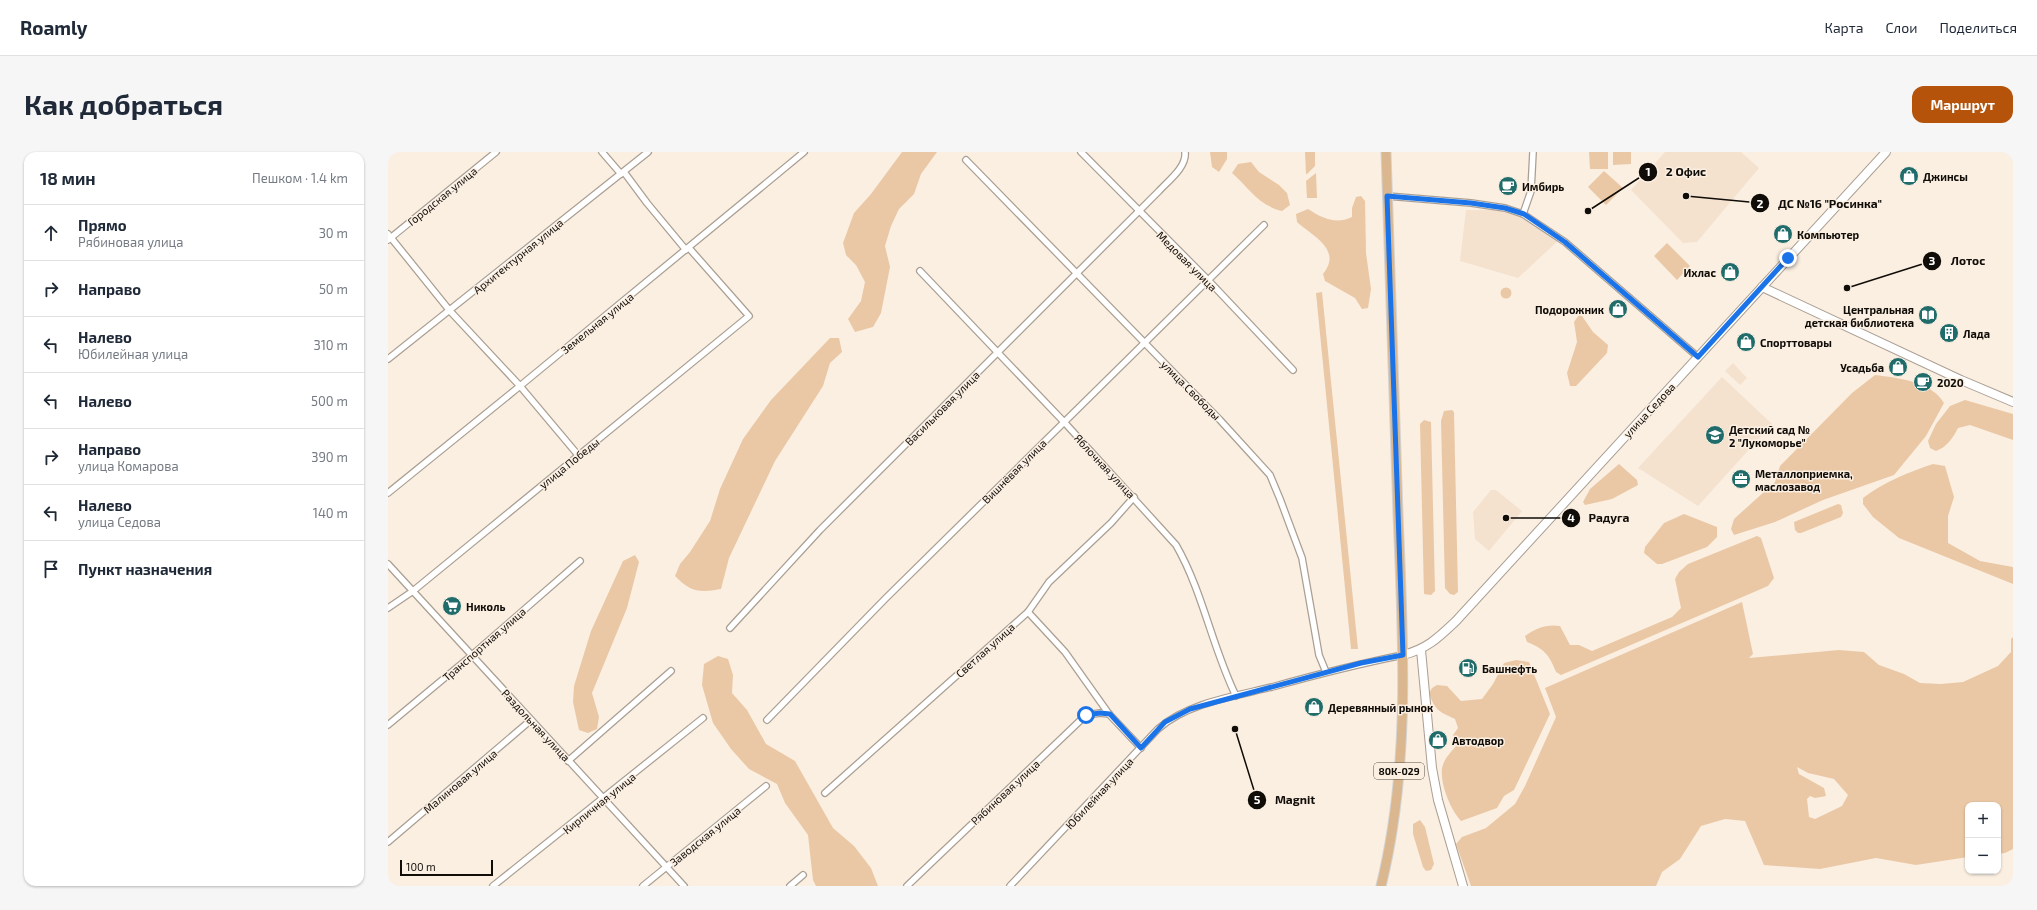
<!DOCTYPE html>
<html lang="ru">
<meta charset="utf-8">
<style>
:root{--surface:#fff;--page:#f6f6f7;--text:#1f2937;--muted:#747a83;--line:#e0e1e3;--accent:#b45309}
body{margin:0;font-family:"Exo 2",sans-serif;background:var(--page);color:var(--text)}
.controls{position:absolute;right:12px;bottom:12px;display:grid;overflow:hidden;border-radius:8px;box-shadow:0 1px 3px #0004}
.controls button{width:36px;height:36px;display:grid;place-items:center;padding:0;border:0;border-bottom:1px solid var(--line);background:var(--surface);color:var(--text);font:20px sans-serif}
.scale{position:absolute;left:12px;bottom:10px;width:93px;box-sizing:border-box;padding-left:4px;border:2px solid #100c08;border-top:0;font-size:11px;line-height:14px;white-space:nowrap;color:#100c08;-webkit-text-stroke:3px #fbefe2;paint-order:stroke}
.stop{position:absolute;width:12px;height:12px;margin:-9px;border:3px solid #1a73e8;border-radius:50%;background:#fff}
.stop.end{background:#1a73e8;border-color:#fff;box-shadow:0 1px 4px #0008}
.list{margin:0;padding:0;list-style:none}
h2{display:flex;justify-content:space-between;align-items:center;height:52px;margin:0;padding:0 16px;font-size:17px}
h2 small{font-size:13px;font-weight:400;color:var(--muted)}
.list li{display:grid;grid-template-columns:26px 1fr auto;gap:12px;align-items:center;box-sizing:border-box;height:56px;padding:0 16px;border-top:1px solid var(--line)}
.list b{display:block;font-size:15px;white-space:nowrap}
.list p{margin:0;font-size:13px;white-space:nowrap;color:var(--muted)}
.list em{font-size:13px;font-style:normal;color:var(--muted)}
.icon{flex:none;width:22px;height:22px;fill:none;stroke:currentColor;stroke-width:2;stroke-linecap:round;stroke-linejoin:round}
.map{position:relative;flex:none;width:1625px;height:734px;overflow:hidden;border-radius:12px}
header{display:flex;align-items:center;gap:24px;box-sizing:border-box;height:56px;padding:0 20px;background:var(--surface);border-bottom:1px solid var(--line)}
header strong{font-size:19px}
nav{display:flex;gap:22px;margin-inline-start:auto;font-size:14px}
.intro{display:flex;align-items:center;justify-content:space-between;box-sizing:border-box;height:96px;padding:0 24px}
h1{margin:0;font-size:28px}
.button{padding:10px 18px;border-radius:12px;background:var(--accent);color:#fff;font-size:14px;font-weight:700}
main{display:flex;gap:24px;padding:0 24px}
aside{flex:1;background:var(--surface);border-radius:12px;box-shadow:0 1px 3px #0004}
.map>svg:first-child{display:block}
.built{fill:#f4e2cf}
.green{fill:#eac8a5;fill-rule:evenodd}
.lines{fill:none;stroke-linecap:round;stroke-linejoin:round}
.street-casing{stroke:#aa9f93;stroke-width:8}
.secondary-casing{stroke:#aa9f93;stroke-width:10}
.primary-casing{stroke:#d4d3d3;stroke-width:11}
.street{stroke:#fff;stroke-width:5.5}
.secondary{stroke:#fff;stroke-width:8}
.primary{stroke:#dab78e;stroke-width:9}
.route{stroke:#1a73e8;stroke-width:5}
.labels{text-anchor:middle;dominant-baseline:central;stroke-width:3;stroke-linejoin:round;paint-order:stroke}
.shield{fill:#fbefe2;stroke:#565049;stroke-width:1}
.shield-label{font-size:10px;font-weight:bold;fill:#100c08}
.poi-label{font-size:11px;font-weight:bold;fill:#100c08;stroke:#fbefe2;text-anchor:start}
.street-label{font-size:11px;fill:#100c08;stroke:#fbefe2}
.leader{fill:none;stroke:#100c08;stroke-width:1.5}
.callout-dot{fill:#100c08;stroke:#fbefe2;stroke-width:1.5}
.mark-label{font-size:12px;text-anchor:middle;font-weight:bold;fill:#fff}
.callout-label{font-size:12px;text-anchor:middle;font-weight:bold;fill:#100c08;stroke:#fbefe2;stroke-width:3;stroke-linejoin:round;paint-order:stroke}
</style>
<header>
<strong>Roamly</strong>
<nav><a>Карта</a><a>Слои</a><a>Поделиться</a></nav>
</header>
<div class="intro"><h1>Как добраться</h1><a class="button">Маршрут</a></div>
<main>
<aside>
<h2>18 мин<small>Пешком · 1.4 km</small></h2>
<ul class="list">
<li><svg class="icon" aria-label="ahead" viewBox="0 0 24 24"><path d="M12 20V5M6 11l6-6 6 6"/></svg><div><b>Прямо</b><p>Рябиновая улица</p></div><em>30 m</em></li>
<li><svg class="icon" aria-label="right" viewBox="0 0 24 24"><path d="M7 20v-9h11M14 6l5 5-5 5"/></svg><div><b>Направо</b></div><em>50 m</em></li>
<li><svg class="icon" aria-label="left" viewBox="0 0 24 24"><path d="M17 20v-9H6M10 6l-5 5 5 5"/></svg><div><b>Налево</b><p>Юбилейная улица</p></div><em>310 m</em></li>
<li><svg class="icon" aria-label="left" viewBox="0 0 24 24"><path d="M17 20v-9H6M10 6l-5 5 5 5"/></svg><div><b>Налево</b></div><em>500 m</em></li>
<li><svg class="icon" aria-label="right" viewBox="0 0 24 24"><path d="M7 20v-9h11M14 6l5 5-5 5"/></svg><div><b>Направо</b><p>улица Комарова</p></div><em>390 m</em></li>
<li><svg class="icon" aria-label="left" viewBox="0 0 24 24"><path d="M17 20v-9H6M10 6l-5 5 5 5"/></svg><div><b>Налево</b><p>улица Седова</p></div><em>140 m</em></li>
<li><svg class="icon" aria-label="arrive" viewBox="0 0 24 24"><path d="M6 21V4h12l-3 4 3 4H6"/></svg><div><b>Пункт назначения</b></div></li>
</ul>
</aside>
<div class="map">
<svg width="1625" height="734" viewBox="0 0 1625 734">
<rect width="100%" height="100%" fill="#fbefe2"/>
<g class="built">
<path d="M1277 0H1353L1371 16 1309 90 1295 91 1243 38Z"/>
<path d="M1078 58H1109L1139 65 1171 88 1130 126 1072 109Z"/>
<path d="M1345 211 1359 226 1352 233 1337 219Z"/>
<path d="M1334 225 1384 272 1310 354 1250 316Z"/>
<path d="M1103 338H1108L1134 359 1101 399 1087 387 1085 360Z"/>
</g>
<g class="green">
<path d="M514 0H549L533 22 526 42 511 57 503 74 497 94 502 115 493 161 485 175 467 180 460 167 473 149 477 130 468 113 458 103 455 91 466 61 483 42Z"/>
<path d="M822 0H839V7L831 20 824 15Z"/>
<path d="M917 0H927V14L919 22H918Z"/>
<path d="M1201 0H1220V17H1202Z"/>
<path d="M1225 0H1243V12L1225 13Z"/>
<path d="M863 10 871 20 891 33 899 41 902 53 894 59C870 53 862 37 844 21L850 12Z"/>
<path d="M1216 19 1235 36 1218 53 1200 35Z"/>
<path d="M928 21 929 46H919L918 29Z"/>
<path d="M973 44 977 49 978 101 983 137 980 156 974 157 967 146 937 129 935 122C955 97 924 84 909 70L908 62 920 57C934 66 948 73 964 65V56L968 45Z"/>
<path d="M1279 91 1302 114 1289 128 1266 104Z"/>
<circle cx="1118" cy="141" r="5.5"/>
<path d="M934 140 970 497H963L928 141Z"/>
<path d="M1191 163 1194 164 1205 180 1220 193 1219 201 1188 234H1182L1179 221 1189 190 1186 170Z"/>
<path d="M442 186H451L454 200 442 211 435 234 387 309 341 406 333 437C312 441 302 440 287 424L292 412 302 400 322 369 332 337 355 287 383 248Z"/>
<path d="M1487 223C1510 226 1543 229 1556 251L1538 284 1506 323 1435 348 1387 370 1346 383 1343 377 1346 367 1387 330 1392 314 1464 241Z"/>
<path d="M1577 248 1625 262V288L1582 273 1570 276C1565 286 1559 295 1548 299L1542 296 1540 289 1548 272 1562 254Z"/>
<path d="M1064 258 1066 260 1070 440 1066 443 1062 442 1057 436 1053 269 1056 259Z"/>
<path d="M1036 268 1043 270 1047 439 1043 443 1036 442 1032 272Z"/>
<path d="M1231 312 1249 328 1250 333 1224 347 1197 353 1195 350 1202 337Z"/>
<path d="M1545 312 1557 314 1566 345 1560 364V391L1592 409 1625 415V432L1511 386 1485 365 1475 352V346C1496 330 1521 320 1545 312Z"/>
<path d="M1450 352 1453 353 1455 361 1453 365 1413 381H1410L1407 378 1406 370Z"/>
<path d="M1296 362 1329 375V385L1319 395 1274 412H1269L1256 401 1257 395 1276 371Z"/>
<path d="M1369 384 1373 386 1386 426 1380 434 1173 523 1168 520C1161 502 1156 497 1139 490L1137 484C1148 476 1159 472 1172 474L1182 493H1191L1204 499 1284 465 1293 456 1287 427 1291 420 1300 412Z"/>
<path d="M247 403 251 410 239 456 204 541 211 565 209 577 200 581 191 578 185 550 186 534 203 479 235 409Z"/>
<path d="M1354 450 1365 502 1361 506 1451 498 1476 500 1491 513 1516 522 1532 531 1553 532 1575 530 1610 514 1623 500V487L1625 485V697L1617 701 1610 702V653H1580V705L1528 713 1488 706 1432 717 1376 713 1357 669 1337 667 1313 674 1292 707 1274 720 1268 734H1083L1068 692 1074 685 1098 676 1127 652 1137 634 1168 565 1157 536ZM1409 615 1420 621 1446 627 1460 643 1454 654 1427 667 1421 665 1419 647 1422 644 1427 646 1438 644 1436 636 1411 622Z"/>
<path d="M330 504 340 507 345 523 344 541 359 558 378 592 407 609 445 676 466 694 483 716 490 734H428L425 728 420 683 397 651 389 632 361 617 343 597 325 571 314 533 316 512Z"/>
<path d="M1128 508 1141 510 1162 562 1126 638 1116 644 1109 656 1073 669C1062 657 1052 632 1054 616 1056 607 1062 601 1068 594L1065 583 1070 576 1067 567C1052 560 1047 559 1041 541L1044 536 1049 533 1059 534 1073 549 1094 547 1105 532 1116 511Z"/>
<path d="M1032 668 1037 675 1046 712 1043 718 1038 719 1035 715 1025 682V672Z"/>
</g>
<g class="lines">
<g class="street-casing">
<g id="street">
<path d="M214 0 233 22"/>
<path d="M693 0 820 128 905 218"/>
<path d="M578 8 832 268 882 323 892 347 914 406 931 503 938 520"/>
<path d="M236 20 259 51 298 98"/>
<path d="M999 44 1083 51 1117 56 1135 62 1177 90 1310 205"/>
<path d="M1135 62 1143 39 1145 0"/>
<path d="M0 82 62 159 132 234 190 303"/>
<path d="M0 88 108 0"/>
<path d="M532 119 677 271 788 393C815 440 824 495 848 544"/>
<path d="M0 207 260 0"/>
<path d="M0 341 132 234 416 0"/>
<path d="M0 412 296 734"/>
<path d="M0 456 25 439 361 164 301 96"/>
<path d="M640 460 677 500 721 562 753 596"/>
<path d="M342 476 432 378 771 39C780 29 799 15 797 0"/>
<path d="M379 568 498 446 876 73"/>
<path d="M0 573 83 504 192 409"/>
<path d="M180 609 283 519"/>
<path d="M437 641 640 460 661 430 723 371 746 345"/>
<path d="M0 690 143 568"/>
<path d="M105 734 315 566"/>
<path d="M255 734 378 634"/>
<path d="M402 734 415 723"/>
<path d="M519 734 698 563 712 561 721 562"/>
<path d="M622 734 770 577C799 551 847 544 884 535 927 523 970 512 1015 503"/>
</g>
</g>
<g class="secondary-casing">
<g id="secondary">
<path d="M1374 135 1573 228 1625 250"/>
<path d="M1033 498 1044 616 1050 648 1075 734"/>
<path d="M1015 503C1039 497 1050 486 1068 469L1498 0"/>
</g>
</g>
<g class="primary-casing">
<path id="primary" d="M993 734C1023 613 1015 485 1010 362 1006 241 1002 121 998 0"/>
</g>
<use href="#street" class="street"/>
<use href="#secondary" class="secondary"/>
<use href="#primary" class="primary"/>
</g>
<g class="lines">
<path class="route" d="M698 563 712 561 722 562 753 596 777 570 802 557 973 511 1015 503 999 44 1083 51 1117 56 1136 62 1177 90 1310 205 1400 106"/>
</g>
<defs>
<g id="shop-disc" transform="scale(1)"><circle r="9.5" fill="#206c6b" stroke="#fbefe2"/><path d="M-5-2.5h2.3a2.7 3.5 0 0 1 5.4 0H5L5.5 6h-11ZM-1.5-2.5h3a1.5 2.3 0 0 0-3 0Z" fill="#fff"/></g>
<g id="cafe-disc" transform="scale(1)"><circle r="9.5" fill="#206c6b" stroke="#fbefe2"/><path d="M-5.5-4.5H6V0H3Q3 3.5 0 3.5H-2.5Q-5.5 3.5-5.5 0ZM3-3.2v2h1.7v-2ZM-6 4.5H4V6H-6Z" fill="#fff"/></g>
<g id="library-disc" transform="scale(1)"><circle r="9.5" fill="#206c6b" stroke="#fbefe2"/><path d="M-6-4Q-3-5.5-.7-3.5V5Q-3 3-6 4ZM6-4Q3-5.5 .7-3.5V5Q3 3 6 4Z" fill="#fff"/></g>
<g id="building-disc" transform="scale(1)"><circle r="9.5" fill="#206c6b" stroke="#fbefe2"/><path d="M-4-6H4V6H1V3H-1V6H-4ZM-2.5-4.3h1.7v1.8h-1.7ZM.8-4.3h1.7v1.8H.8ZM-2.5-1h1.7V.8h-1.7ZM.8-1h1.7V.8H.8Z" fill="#fff"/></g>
<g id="school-disc" transform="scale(1)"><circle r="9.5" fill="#206c6b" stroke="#fbefe2"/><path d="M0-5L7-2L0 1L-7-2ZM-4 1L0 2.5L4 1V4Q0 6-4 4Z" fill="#fff"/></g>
<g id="office-disc" transform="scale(1)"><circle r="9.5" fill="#206c6b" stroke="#fbefe2"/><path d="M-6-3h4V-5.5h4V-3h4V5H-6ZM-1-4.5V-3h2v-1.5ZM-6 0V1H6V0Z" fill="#fff"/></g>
<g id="supermarket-disc" transform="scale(1)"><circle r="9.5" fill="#206c6b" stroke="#fbefe2"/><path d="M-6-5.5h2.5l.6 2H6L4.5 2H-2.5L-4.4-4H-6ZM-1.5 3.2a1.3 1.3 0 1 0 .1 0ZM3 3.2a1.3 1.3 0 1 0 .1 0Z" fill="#fff"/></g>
<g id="fuel-disc" transform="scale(1)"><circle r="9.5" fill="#206c6b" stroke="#fbefe2"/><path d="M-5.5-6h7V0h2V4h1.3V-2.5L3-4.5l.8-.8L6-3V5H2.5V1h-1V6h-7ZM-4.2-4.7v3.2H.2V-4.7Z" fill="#fff"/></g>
</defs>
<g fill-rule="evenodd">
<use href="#shop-disc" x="1521" y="24"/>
<use href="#cafe-disc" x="1120" y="34"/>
<use href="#shop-disc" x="1395" y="82"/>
<use href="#shop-disc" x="1342" y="120"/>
<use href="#shop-disc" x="1230" y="157"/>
<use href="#library-disc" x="1540" y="163"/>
<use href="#building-disc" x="1561" y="181"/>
<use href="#shop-disc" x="1358" y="190"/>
<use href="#shop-disc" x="1510" y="215"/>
<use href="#cafe-disc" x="1535" y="230"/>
<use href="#school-disc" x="1327" y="283"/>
<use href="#office-disc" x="1353" y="327"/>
<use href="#supermarket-disc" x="64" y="454"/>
<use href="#fuel-disc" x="1080" y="516"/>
<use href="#shop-disc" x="926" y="555"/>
<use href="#shop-disc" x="1050" y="588"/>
</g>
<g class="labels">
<rect class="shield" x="986" y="611" width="50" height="16" rx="3"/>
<g class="shield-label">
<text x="1011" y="619">80К-029</text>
</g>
<g class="poi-label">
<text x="1535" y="24">Джинсы</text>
<text x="1134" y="34">Имбирь</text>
<text x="1409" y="82">Компьютер</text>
<text x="1328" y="120" text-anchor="end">Ихлас</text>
<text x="1216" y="157" text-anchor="end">Подорожник</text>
<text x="1526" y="157" text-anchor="end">Центральная<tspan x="1526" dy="13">детская библиотека</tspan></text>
<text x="1575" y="181">Лада</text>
<text x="1372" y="190">Спорттовары</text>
<text x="1496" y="215" text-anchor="end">Усадьба</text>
<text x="1549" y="230">2020</text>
<text x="1341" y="277">Детский сад №<tspan x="1341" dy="13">2 "Лукоморье"</tspan></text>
<text x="1367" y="321">Металлоприемка,<tspan x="1367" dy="13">маслозавод</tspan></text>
<text x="78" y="454">Николь</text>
<text x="1094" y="516">Башнефть</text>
<text x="940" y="555">Деревянный рынок</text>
<text x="1064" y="588">Автодвор</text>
</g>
<g class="street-label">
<text transform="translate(54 44) rotate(-39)">Городская улица</text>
<text transform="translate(130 104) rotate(-39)">Архитектурная улица</text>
<text transform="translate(799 109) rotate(45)">Медовая улица</text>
<text transform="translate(209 171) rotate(-39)">Земельная улица</text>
<text transform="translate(803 238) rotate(45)">улица Свободы</text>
<text transform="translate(554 256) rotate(-45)">Васильковая улица</text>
<text transform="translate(1261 258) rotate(-47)">улица Седова</text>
<text transform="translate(181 311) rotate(-39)">улица Победы</text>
<text transform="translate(717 314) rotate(47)">Яблочная улица</text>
<text transform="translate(626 319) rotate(-45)">Вишнёвая улица</text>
<text transform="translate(96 492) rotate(-41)">Транспортная улица</text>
<text transform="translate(597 498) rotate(-42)">Светлая улица</text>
<text transform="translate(148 573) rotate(47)">Раздольная улица</text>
<text transform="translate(72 629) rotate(-40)">Малиновая улица</text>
<text transform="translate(617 640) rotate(-43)">Рябиновая улица</text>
<text transform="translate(711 641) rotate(-47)">Юбилейная улица</text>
<text transform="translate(211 651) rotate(-39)">Кирпичная улица</text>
<text transform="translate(317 684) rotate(-39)">Заводская улица</text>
</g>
</g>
<path class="leader" d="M1200 59L1260 20M1298 44L1372 51M1459 136L1544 109M1118 366L1183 366M847 577L869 648"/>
<g class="callout-dot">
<circle cx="1200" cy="59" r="4"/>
<circle cx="1298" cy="44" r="4"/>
<circle cx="1459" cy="136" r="4"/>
<circle cx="1118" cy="366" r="4"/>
<circle cx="847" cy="577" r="4"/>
<circle cx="1260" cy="20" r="10"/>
<circle cx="1372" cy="51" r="10"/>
<circle cx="1544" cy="109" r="10"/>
<circle cx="1183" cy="366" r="10"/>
<circle cx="869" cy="648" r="10"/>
</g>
<g class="mark-label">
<text x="1260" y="24">1</text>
<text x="1372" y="56">2</text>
<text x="1544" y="113">3</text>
<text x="1183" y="370">4</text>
<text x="869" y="652">5</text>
</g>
<g class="callout-label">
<text x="1298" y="24">2 Офис</text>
<text x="1442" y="56">ДС №16 "Росинка"</text>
<text x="1580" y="113">Лотос</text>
<text x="1221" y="370">Радуга</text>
<text x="907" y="652">Magnit</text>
</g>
</svg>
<div class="controls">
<button>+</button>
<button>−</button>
</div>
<div class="scale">100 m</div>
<div class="stop" style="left:698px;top:563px"></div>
<div class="stop end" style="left:1400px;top:106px"></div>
</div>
</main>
